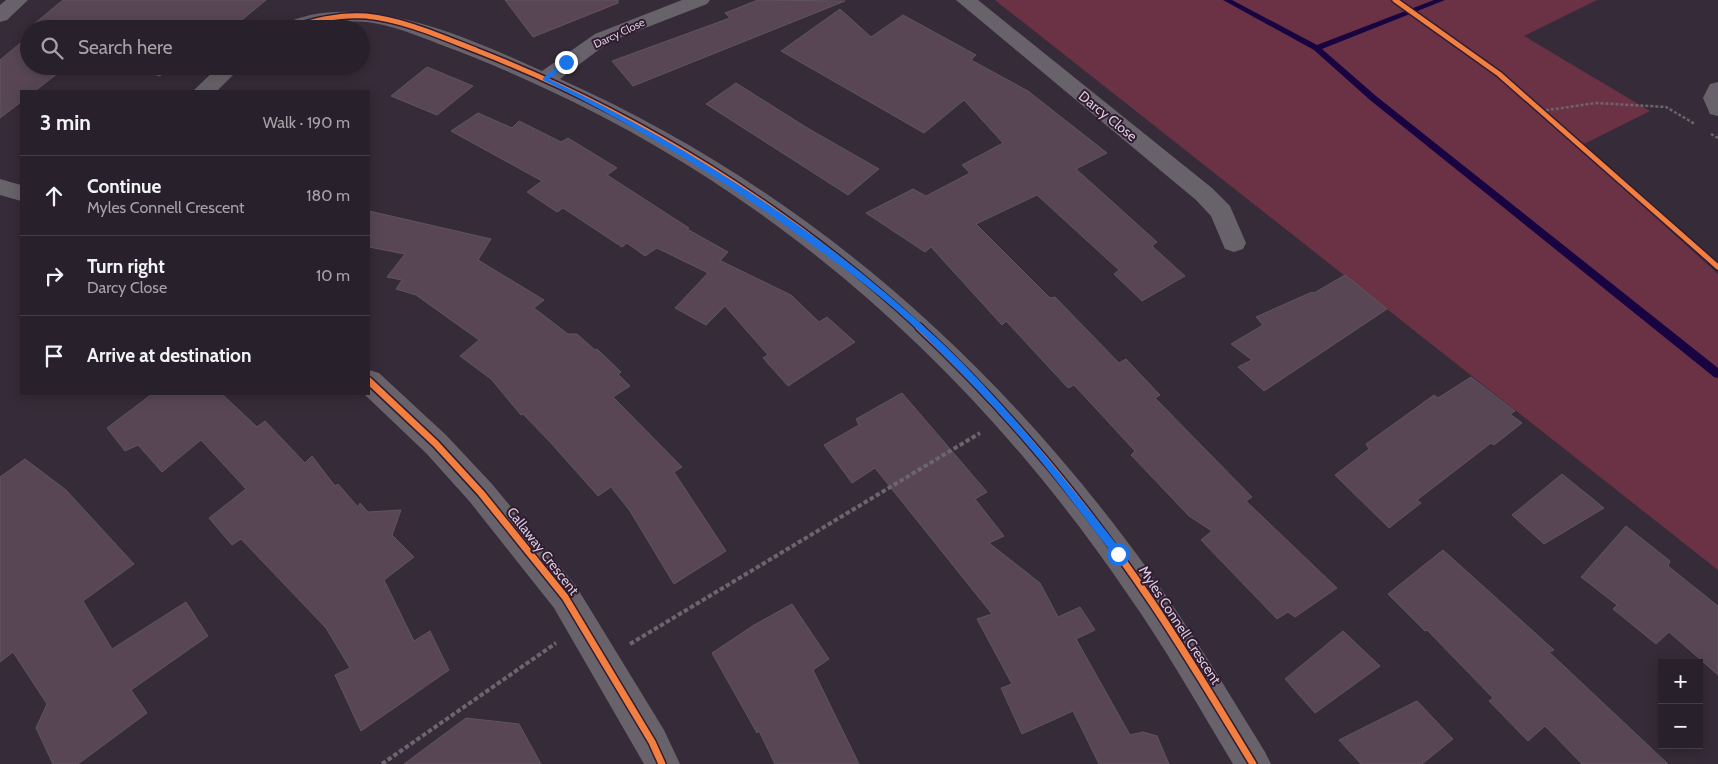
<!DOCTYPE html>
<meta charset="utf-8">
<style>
:root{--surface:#28202a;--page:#342d36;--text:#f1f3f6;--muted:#a5a3a8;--line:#443e47}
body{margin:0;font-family:Cabin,sans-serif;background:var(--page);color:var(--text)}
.controls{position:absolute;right:15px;bottom:15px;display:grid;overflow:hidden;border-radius:0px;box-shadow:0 2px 12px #0003}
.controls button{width:45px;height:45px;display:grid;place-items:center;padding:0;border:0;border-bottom:1px solid var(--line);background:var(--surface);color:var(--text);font:25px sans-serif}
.stop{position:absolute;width:15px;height:15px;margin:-11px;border:4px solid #1a73e8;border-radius:50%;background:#fff}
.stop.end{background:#1a73e8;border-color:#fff;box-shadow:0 1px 5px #0008}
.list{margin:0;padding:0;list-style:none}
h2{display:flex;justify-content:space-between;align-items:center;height:65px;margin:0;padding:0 20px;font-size:21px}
h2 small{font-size:16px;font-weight:400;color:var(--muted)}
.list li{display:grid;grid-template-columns:32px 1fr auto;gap:15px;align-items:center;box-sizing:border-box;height:80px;padding:0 20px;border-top:1px solid var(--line)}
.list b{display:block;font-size:19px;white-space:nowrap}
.list p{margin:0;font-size:16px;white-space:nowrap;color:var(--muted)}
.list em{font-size:16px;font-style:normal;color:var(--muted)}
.icon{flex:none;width:28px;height:28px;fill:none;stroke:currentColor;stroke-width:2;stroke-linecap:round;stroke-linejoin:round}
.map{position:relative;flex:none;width:1718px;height:764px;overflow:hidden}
.search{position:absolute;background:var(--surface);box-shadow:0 2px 12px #0003;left:20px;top:20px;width:350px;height:55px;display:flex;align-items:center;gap:12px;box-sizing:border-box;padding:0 18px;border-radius:28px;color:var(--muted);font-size:19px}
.panel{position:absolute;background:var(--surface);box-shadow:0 2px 12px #0003;left:20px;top:90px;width:350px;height:305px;border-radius:0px}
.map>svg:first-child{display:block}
.green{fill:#6b3246}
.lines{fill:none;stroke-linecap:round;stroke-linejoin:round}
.stream{fill:#170441;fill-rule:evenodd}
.building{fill:#584655;stroke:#60555e}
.path-far1{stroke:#6b656d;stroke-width:2.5;stroke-dasharray:3 2;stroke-linecap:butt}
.path{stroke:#6b656d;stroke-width:4;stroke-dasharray:4.5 2.5;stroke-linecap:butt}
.street{fill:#68636a;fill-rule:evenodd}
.cycleway-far1-casing{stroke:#301c32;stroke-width:8}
.cycleway-casing{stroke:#301c32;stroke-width:10}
.cycleway-far1{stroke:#f27e40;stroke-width:5}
.cycleway{stroke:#f27e40;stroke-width:7}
.route{fill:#1a73e8}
.labels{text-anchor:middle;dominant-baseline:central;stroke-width:4;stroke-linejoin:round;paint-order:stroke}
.far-street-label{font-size:11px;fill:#daccdb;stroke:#301c32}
.street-label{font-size:14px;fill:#daccdb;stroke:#301c32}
</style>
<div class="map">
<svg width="1718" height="764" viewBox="0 0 1718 764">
<rect width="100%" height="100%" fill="#362b38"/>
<path class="green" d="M995 0H1597L1524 36 1650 111 1578 147 1718 274V570Z"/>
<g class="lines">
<path class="stream" d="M1223 0H1232L1317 45 1434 0H1445L1322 49 1376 96 1718 368V378L1714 377 1370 100 1314 50Z"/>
</g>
<g class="building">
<path d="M63 0H266L231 29H28Z"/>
<path d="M505 0H618V3L533 37Z"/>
<path d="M758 0 845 1 633 86 612 61 730 18 725 13Z"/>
<path d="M840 9 871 37 903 15 976 55 971 60 1028 91 1107 153 1076 169 1157 242 1152 246 1185 276 1142 301 1114 274 1119 270 1037 195 976 224 1050 298 1055 297 1119 363 1126 359 1160 395 1155 398 1252 497 1246 501 1337 588 1295 617 1288 612 1277 619 1201 540 1212 531 1189 516 1131 455 1135 451 1074 385 1068 388 1006 321 1002 325 931 247 925 252 866 213 913 189 926 196 970 173 962 165 1003 143 964 100 924 133 781 51Z"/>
<path d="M29 36V66H67L35 91H21V102L0 118V60Z"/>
<path d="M126 66H171L160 76Z"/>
<path d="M427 67 473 86 437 115 391 96Z"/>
<path d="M736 83 809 129 879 169 848 195 706 104Z"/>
<path d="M478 113 512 128 519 121 561 142 568 138 617 168 607 175 689 228 687 229 728 252 719 262 721 261 791 295 819 322 827 317 855 342 788 386 763 358 768 355 725 306 706 325 675 308 708 273 657 248 645 256 627 243 622 247 563 208 557 212 527 192 542 181 451 131Z"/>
<path d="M369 211 491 239 478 260 544 300 534 308 568 334H577L595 350 597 349 621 372 618 374 630 386 613 397 682 467 674 472 726 551 674 584 630 511 611 487 598 496 551 443 523 414 521 415 491 379 460 356 479 340 416 295 396 289 402 280 387 277 405 254 369 247Z"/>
<path d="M1345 275 1387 309 1264 391 1238 367 1252 360 1231 344 1263 325 1256 317 1312 292 1314 293Z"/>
<path d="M1471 377 1515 411 1510 414 1522 423 1494 445 1491 443 1417 500 1421 503 1389 528 1335 475 1369 449 1366 444 1434 395 1438 398Z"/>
<path d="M902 393 987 492 975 499 1004 536 989 543 1040 583 1058 617 1080 607 1095 630 1076 639 1130 735 1143 732 1157 736 1169 764H1099L1073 711 1022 734 1001 688 1012 684 977 619 992 614 875 468 852 483 824 445 859 425 856 419Z"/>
<path d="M152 394H222L257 427 265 421 305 463 312 456 335 486 338 484 358 507 360 503 368 512 401 510 392 535 414 557 384 580 414 641 430 631 449 670 361 731 335 675 350 668 326 628 241 539 232 545 209 518 246 489 201 440 162 472 138 445 125 451 107 428Z"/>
<path d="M25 459 66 490 134 564 83 601 112 649 186 602 208 636 131 690 147 713 78 764H53L36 728 47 704 13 652 0 662V477Z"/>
<path d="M1562 474 1604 508 1544 544 1512 515Z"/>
<path d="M1626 526 1670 561 1668 566 1718 606V675L1669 632 1656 644 1613 609 1617 605 1581 577Z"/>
<path d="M1443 550 1554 650 1549 652 1668 764H1582L1545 726 1528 741 1489 701 1493 698 1427 630 1425 631 1388 594Z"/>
<path d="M792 604 829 659 813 670 859 764H775L759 731 757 733 712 653 754 625Z"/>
<path d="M1343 631 1380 666 1315 713 1285 679Z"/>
<path d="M1417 701 1453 739 1422 764H1361L1339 740Z"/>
<path d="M466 718 519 724 541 764H404Z"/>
</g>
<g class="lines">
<g class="path-far1">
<path d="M1541 111 1596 103 1666 107 1695 124"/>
<path d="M1711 134 1718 138"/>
</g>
<g class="path">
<path d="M630 644 980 433"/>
<path d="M382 764 556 643"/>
</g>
<g class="street">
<path d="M6 0H28L7 20 0 22V5Z"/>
<path d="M682 0H710L707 4 609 42 560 79C801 187 992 355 1146 567 1189 627 1227 690 1265 752L1271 764H1233C1198 706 1165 647 1126 592 979 376 783 198 544 88 510 72 475 57 439 44 416 35 392 25 367 22 347 20 330 24 311 28 301 30 289 29 279 29 284 21 300 18 310 15 386 0 473 40 542 71L595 34Z"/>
<path d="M956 0H978L1212 188 1230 206 1246 243 1243 249 1234 252 1225 249 1211 216 1196 200Z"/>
<path d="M219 66H242L217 91H193Z"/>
<path d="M1718 82V116L1710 114 1703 98 1710 84Z"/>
<path d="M0 179 21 185V201L0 195Z"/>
<path d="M369 370 379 373 446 435 492 484 576 586 664 730 680 764H644L554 608 470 502 426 453 364 394H369Z"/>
</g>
<g class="cycleway-far1-casing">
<g id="cycleway-far1">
<path d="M1395 0 1499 74 1718 267"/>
<path d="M289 29C314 20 339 14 366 16 405 20 442 37 478 51 640 114 792 210 920 328"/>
</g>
</g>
<g class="cycleway-casing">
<g id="cycleway">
<path d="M919 327C1007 409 1085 503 1153 604 1188 656 1220 710 1253 764"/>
<path d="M369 381 436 444 481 493 565 597 652 742 662 764"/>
</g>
</g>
<use href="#cycleway-far1" class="cycleway-far1"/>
<use href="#cycleway" class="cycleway"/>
</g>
<path class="route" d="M564 61 570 62 549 79C691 147 827 235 942 343 1008 406 1065 480 1122 551V557H1115C1085 519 1056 478 1024 441 997 410 968 379 938 350 898 308 851 273 804 239 721 178 635 125 543 80V78Z"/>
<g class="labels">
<g class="far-street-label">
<text transform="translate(619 33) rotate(-25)">Darcy Close</text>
</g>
<g class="street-label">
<text transform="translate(1108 116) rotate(39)">Darcy Close</text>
<text transform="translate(543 551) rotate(52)">Callaway Crescent</text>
<text transform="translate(1180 625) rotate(57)">Myles Connell Crescent</text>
</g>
</g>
</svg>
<div class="controls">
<button>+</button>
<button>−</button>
</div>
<div class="stop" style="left:1118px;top:554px"></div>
<div class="stop end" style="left:566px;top:62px"></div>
<div class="search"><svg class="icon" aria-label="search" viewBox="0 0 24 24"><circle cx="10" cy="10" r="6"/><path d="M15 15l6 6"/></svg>Search here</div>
<section class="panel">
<h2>3 min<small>Walk · 190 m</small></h2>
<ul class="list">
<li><svg class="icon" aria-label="ahead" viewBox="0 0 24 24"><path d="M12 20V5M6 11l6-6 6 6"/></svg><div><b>Continue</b><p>Myles Connell Crescent</p></div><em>180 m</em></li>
<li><svg class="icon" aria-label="right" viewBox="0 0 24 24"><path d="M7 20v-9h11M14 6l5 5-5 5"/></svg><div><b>Turn right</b><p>Darcy Close</p></div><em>10 m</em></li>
<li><svg class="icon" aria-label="arrive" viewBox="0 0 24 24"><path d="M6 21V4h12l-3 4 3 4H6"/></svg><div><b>Arrive at destination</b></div></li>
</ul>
</section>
</div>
